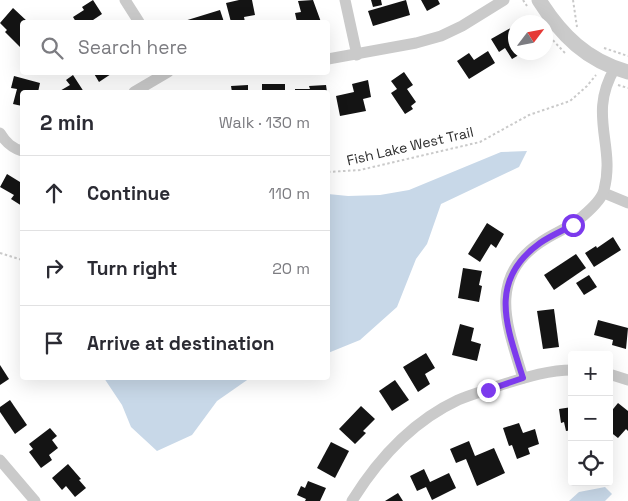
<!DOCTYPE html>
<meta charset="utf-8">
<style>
:root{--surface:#fff;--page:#f2f2f3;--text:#2b2b33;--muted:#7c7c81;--line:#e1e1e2}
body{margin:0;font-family:"Space Grotesk",sans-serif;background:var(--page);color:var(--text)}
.controls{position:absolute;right:15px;bottom:15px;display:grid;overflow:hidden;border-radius:5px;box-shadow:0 5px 20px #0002}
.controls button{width:45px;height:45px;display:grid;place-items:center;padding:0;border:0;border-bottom:1px solid var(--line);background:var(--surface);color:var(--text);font:25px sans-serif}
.compass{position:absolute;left:508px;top:15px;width:45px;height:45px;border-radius:50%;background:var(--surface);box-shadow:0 5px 20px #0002;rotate:58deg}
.stop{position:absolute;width:15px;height:15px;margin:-11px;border:4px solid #7c3aed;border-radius:50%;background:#fff}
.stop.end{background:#7c3aed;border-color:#fff;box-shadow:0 1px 5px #0008}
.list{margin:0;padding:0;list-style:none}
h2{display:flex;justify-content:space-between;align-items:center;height:65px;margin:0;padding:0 20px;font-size:21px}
h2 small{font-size:16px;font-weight:400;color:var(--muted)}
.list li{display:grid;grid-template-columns:32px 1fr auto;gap:15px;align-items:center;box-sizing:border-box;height:75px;padding:0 20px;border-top:1px solid var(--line)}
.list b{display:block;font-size:19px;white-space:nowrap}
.list em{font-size:16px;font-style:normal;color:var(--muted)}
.icon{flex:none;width:28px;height:28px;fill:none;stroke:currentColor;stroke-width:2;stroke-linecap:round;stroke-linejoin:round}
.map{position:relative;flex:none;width:628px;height:501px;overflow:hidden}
.search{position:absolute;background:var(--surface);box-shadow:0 5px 20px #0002;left:20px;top:20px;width:310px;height:55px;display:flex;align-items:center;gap:12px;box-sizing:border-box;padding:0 18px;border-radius:5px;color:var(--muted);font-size:19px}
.panel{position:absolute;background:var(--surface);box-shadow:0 5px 20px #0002;left:20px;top:90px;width:310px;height:290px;border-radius:5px}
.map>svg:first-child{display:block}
.water{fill:#c8d8e8}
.building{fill:#141414}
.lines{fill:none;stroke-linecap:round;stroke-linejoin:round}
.path{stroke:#cacaca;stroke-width:2;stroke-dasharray:2.5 2.5;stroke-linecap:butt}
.minor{stroke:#cacaca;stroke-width:11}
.tertiary{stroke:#cacaca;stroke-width:15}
.route{stroke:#7c3aed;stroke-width:6}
.labels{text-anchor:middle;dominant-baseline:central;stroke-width:5;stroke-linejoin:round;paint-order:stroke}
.street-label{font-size:14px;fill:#2d2d2d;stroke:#fff}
</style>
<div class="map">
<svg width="628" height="501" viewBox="0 0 628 501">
<rect width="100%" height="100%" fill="#fff"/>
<g class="water">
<path d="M527 151 519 167 441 204 427 244 416 259 397 307 360 340 328 353V194L348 196 380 195 409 190 501 152Z"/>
<path d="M104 378H250L217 401 192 435 157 451 131 427 122 405Z"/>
<path d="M605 487 612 494 605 501H569L579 492Z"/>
</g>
<g class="building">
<path d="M93 0 102 14 93 20 95 22H76L73 17 84 10 82 7Z"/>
<path d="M239 0H252L255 15 244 17 245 22H231L226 3Z"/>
<path d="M313 0 321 22H297L295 13 301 12 298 1Z"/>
<path d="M371 0H381L382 5 373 7Z"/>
<path d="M406 0 410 15 373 26 368 11Z"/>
<path d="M421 0H438L440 4 427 11Z"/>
<path d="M13 8 28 22H22L21 48 5 32 7 30 0 23Z"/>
<path d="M220 10 224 22H181Z"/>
<path d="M516 25V52H524L512 59 505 48 499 52 491 39Z"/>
<path d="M488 51 495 63 469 79 457 61 469 53 474 60Z"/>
<path d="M93 72H114L99 82Z"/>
<path d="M404 72 413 85 407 89 416 102 411 106 413 109 405 114 391 93 397 89 391 81Z"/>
<path d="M73 75 84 92H58L70 85 66 80Z"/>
<path d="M14 76 40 83 38 92H22V106L13 104 17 89 11 88Z"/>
<path d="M368 80 371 97 363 99 366 111 340 116 336 96 354 92 352 84Z"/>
<rect x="262" y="84" width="23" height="8"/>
<path d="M248 85V92H232L231 86Z"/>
<path d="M326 85 327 92H295V89H310L309 86Z"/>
<path d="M7 174 20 182 22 178V206L11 199 14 195 0 187Z"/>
<path d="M487 223 504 234 496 248 491 244 480 262 468 254Z"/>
<path d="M613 237 621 250 594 267 585 253 596 246 597 248Z"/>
<path d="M576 254 586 268 554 290 544 275Z"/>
<path d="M463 268 482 271 479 285 482 286 479 302 458 298Z"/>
<path d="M589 275 597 287 584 295 576 283Z"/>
<path d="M554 309 559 347 543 349 537 311Z"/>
<path d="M598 320 628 328 626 349 612 345 613 340 594 335Z"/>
<path d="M460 324 474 328 471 341 481 344 477 361 452 355Z"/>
<path d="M426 353 435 368 425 374 430 384 418 392 403 367Z"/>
<path d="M0 365 9 379 0 385Z"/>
<path d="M395 380 409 400 392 411 379 391Z"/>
<path d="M10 400 27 425 15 434 0 412V407Z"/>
<path d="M618 403 628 411V431L626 429 618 438 609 431V427L613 423 609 420V414Z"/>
<path d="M361 406 375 419 363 431 366 433 355 444 339 429Z"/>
<path d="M572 407V430L566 431 564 422 561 423 559 409Z"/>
<path d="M519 423 523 433 535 429 539 444 528 448 530 454 517 459 512 445 509 446 503 428Z"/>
<path d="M50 428 57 436 52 440 58 448 49 455 52 460 41 468 29 452 33 449 29 444Z"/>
<path d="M469 441 475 456 494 448 505 473 477 486 466 459 456 463 450 449Z"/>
<path d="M331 442 349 451 335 478 317 468Z"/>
<path d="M68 464 81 479 79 480 86 488 75 497 66 486 62 490 52 478Z"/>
<path d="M424 469 430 482 449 473 456 488 432 500 426 487 417 491 410 476Z"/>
<path d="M308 481 326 488 320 501H305L306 499 297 495 301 486 305 488Z"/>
<path d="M398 493 403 501H385Z"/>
</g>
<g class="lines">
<g class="path">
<path d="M523 0 527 6"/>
<path d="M573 0 577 27"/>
<path d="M546 33 565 53"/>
<path d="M604 48 628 56"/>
<path d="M618 85 628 88"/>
<path d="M328 172 360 170 480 142 529 115 570 101 587 86 596 75"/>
<path d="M0 253 22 260"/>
</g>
<g class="minor">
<path d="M125 0 139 22"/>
<path d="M345 0 357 55"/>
<path d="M328 59 416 43 441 36 462 26 504 0"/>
<path d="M134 92 168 72"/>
<path d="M0 133C6 143 12 148 22 151"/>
<path d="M604 193 628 203"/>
<path d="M609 374 628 380"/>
<path d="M523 378C508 328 486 278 541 242 555 232 570 228 583 216 590 210 602 199 604 190 616 145 587 115 615 68"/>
<path d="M0 460 35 501"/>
<path d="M352 501C378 459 413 421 458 400 472 394 487 390 501 385 524 378 548 370 572 370"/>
</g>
<path class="tertiary" d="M539 0C561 35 587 61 628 72"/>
</g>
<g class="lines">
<path class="route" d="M488 390 523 378C507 327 487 281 540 243 550 236 562 231 573 225"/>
</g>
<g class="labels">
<g class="street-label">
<text transform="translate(410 146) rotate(-13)">Fish Lake West Trail</text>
</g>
</g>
</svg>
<div class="controls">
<button>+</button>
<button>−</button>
<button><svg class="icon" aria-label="locate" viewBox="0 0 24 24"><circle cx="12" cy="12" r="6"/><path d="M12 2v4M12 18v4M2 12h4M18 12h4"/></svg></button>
</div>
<svg class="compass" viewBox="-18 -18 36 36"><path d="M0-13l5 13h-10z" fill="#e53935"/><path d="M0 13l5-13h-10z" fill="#7c7c81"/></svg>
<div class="stop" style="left:573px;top:225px"></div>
<div class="stop end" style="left:488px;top:390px"></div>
<div class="search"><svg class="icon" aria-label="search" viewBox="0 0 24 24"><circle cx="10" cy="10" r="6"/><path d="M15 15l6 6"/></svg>Search here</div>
<section class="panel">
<h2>2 min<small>Walk · 130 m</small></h2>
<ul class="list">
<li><svg class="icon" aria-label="ahead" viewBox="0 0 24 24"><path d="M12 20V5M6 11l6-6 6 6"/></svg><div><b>Continue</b></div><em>110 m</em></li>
<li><svg class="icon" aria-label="right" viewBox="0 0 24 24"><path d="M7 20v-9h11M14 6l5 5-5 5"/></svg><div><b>Turn right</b></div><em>20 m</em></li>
<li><svg class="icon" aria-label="arrive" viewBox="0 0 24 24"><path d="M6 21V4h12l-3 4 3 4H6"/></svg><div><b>Arrive at destination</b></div></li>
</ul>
</section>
</div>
